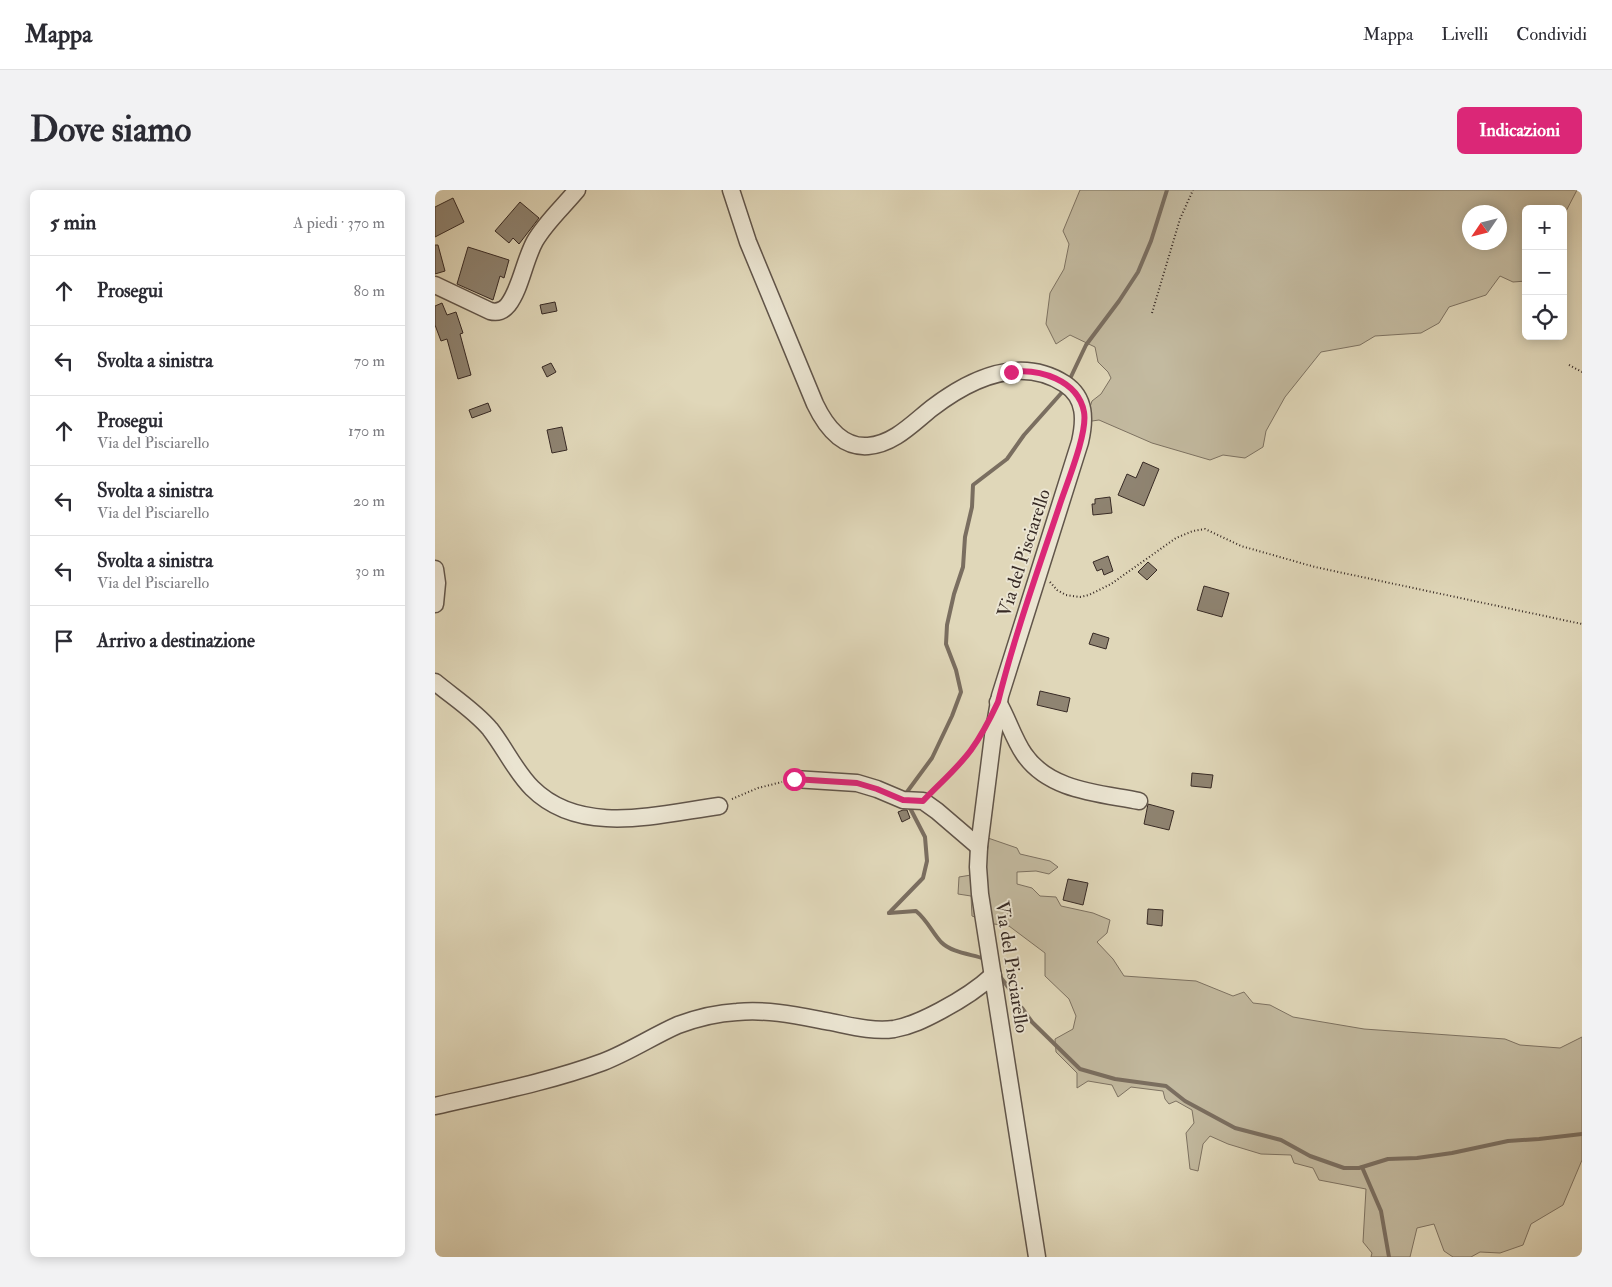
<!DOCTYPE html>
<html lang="it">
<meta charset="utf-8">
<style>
:root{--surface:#fff;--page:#f2f2f3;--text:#2b2b33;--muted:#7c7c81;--line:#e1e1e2;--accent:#db2777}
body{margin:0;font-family:"IM FELL Double Pica",serif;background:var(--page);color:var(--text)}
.controls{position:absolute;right:15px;top:15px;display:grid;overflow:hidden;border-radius:8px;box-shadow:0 2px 12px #0003}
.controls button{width:45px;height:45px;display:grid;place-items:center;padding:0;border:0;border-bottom:1px solid var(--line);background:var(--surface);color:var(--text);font:25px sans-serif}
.compass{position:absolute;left:1027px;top:15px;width:45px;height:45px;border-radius:50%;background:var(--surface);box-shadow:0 2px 12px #0003;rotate:235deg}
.stop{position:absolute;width:15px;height:15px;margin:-11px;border:4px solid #db2777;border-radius:50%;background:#fff}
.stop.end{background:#db2777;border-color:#fff;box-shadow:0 1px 5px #0008}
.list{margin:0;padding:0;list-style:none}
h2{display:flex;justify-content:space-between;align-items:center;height:65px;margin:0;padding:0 20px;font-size:21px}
h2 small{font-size:16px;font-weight:400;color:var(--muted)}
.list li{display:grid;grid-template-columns:32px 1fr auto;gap:15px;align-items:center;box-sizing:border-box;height:70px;padding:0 20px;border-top:1px solid var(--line)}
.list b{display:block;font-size:19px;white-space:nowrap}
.list p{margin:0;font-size:16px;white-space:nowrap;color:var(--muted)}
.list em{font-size:16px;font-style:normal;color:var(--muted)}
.icon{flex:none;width:28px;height:28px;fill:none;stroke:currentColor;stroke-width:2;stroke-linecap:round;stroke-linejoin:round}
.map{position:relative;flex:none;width:1147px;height:1067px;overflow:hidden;border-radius:8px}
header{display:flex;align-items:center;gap:30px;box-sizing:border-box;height:70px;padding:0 25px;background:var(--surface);border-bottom:1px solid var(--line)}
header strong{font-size:24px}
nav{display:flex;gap:28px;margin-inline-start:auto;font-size:18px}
.intro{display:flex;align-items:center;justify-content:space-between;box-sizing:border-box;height:120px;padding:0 30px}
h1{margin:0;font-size:35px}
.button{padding:12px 22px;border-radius:8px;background:var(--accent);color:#fff;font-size:18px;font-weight:700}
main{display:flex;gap:30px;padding:0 30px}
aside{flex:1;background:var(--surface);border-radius:8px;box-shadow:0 2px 12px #0003}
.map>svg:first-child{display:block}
.green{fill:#c3baa0;stroke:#7d7262;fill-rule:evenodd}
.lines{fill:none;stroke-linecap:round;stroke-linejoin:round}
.stream{stroke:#7a6e60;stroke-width:4}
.building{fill:#8f8472;stroke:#372a25}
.minor-casing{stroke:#61554a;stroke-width:19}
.path{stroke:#372a25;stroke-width:2;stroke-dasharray:1 2.5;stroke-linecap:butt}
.minor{stroke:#ebe5d2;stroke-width:16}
.route{stroke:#db2777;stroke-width:6}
.labels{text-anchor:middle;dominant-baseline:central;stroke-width:4;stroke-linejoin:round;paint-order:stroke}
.street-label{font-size:19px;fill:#372a25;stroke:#ebe5d2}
</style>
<header>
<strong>Mappa</strong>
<nav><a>Mappa</a><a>Livelli</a><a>Condividi</a></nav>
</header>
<div class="intro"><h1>Dove siamo</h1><a class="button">Indicazioni</a></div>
<main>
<aside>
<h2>5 min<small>A piedi · 370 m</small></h2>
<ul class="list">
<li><svg class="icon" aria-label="ahead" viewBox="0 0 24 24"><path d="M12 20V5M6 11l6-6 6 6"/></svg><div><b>Prosegui</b></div><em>80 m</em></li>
<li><svg class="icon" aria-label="left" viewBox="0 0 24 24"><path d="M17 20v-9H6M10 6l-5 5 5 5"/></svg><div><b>Svolta a sinistra</b></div><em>70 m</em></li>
<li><svg class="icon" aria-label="ahead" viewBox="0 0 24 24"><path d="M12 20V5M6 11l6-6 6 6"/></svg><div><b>Prosegui</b><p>Via del Pisciarello</p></div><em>170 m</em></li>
<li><svg class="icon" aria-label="left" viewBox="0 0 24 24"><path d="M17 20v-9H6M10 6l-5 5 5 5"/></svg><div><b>Svolta a sinistra</b><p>Via del Pisciarello</p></div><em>20 m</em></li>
<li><svg class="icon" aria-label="left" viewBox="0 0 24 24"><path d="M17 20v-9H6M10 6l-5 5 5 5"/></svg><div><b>Svolta a sinistra</b><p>Via del Pisciarello</p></div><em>30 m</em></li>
<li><svg class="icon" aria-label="arrive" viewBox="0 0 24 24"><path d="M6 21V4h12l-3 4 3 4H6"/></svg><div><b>Arrivo a destinazione</b></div></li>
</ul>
</aside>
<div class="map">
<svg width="1147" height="1067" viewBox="0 0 1147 1067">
<rect width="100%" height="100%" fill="#e0d7b9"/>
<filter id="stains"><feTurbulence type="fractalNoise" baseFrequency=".004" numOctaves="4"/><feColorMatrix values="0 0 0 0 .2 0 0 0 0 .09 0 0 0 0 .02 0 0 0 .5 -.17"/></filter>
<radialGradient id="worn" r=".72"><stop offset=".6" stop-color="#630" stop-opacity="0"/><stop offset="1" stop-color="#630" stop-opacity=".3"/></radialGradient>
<g class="green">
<path d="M645 0H1142L1128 27V19H1091V91L1078 92 1065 86 1051 105 1014 117 1004 133 986 143 940 146 925 155 886 162 850 207 831 241 828 257 810 268 788 265 775 270 717 253 664 230 650 232 657 211 666 204 676 188 673 182 663 172 660 157 635 145 621 154 611 134 615 103 629 79 634 54 628 41ZM1034 22H1064V52H1034Z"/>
<path d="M553 648 582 658 585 664 615 671 623 677 614 684 601 681 582 682V694L597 698 605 706 621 707 626 716 658 723 675 730 672 743 662 752 678 769 689 786 761 791 798 806 809 802 818 813 835 815 858 827 929 839 1070 849 1085 855 1125 858 1147 847V970L1128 1015 1096 1034 1088 1055 1065 1063 1045 1062 1036 1067H1018L1009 1061 999 1034 982 1038 975 1067H936L937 1063 928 1052 931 999 884 990 878 978 859 973 856 965 826 964 793 954 775 946 768 954 763 981 755 979 751 943 759 933 757 920 741 911 734 914 730 909 728 901 696 897 683 907 677 895 653 891 642 898V883L621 862 620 849 638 839 641 826 634 809 610 786V763L574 736 559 734 537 726 536 706 523 704 524 687 536 685 550 667Z"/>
</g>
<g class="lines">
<g class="stream">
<path d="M633 193 651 155 684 111 703 82 716 51 732 0"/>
<path d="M469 606 497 568 517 526 526 502 521 480 511 454 512 435 519 404 528 377 530 347 537 317 538 295 572 269 589 245 630 199"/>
<path d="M454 723 488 688 492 671 490 647 474 616"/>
<path d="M454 723 481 721C492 730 497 742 506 752 517 763 536 764 550 769"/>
<path d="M564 785 576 801 580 812 587 818 597 832 645 879 680 889 731 896 750 911 800 938 846 950 875 966 909 978H924L953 969 982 968 1017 963 1073 951 1104 949 1147 944"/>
<path d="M927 977 946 1021 954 1067"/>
</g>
</g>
<g class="building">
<path d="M18 8 29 32 0 47V17Z"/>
<path d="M85 12 104 28 84 54 78 48 74 53 60 41Z"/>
<path d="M0 55H3L10 81 0 84Z"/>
<path d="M33 57 74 70 69 88 65 86 58 110 22 94Z"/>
<path d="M120 112 122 121 107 124 105 115Z"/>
<path d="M7 113 12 125 21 122 28 143 25 144 36 185 23 189 12 149 6 151 0 135V116Z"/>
<path d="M116 173 121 182 112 187 107 177Z"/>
<path d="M53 213 56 221 37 228 34 220Z"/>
<path d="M127 237 132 260 117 263 112 240Z"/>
<path d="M708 272 724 279 709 316 683 305 692 284 701 288Z"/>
<path d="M675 307 677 323 658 325 657 314H660V309Z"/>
<path d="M673 366 678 381 669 385 667 379 662 381 658 372Z"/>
<path d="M713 372 722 380 712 390 703 382Z"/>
<path d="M769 396 794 403 787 427 762 420Z"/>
<path d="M658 443 674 448 671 459 654 454Z"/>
<path d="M605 501 635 508 632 522 602 515Z"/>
<path d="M757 583 778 585 776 598 756 596Z"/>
<path d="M713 614 739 621 734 640 709 634Z"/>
<path d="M468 620H472L475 628 467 632 463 622Z"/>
<path d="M633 689 653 693 648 715 628 710Z"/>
<path d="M713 719 728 720 727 736 712 734Z"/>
</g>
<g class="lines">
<g class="minor-casing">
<g id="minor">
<path d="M296 0 313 52 380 214C390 235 406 258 433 256 459 254 478 233 497 218 535 189 585 165 630 194 651 208 650 230 645 252L565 506 558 546 544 657 543 677 545 704 602 1067"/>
<path d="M0 95 55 121C62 123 68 121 73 115 86 98 89 71 100 51 111 32 128 17 142 0"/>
<path d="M0 379 2 393 0 414"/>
<path d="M0 492C18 507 40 521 55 539 70 558 80 581 97 598 146 647 224 624 284 616"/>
<path d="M563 512C573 529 578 548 589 564 614 601 664 603 704 611"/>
<path d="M359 589 422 593 442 599 468 610 488 611 502 621 544 657"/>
<path d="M0 916C56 903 114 892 168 872 194 862 218 846 243 835 262 828 282 823 302 822 334 819 364 826 396 832 416 836 438 842 459 839 476 836 490 829 505 821 524 811 542 800 558 785"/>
</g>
</g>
<g class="path">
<path d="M717 123 745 29 758 0"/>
<path d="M1134 175 1147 182"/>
<path d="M615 392 622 400 631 405 645 407 654 405 676 394 741 348 758 341 770 339 806 356 880 377 1147 434"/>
<path d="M499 600C514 584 531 569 542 549"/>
<path d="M297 609 323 598 347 592"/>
</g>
<use href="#minor" class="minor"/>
</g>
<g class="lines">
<path class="route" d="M359 589 422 593 442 599 468 610 488 611C504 594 522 579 536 560 547 545 555 529 563 512 579 447 603 380 624 317 631 295 653 243 649 222 643 190 604 178 576 182"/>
</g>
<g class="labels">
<g class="street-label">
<text transform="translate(589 363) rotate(-72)">Via del Pisciarello</text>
<text transform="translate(577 777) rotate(81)">Via del Pisciarello</text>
</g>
</g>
<rect width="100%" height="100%" filter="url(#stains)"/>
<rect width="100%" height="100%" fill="url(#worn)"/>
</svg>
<div class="controls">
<button>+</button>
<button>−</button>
<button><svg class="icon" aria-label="locate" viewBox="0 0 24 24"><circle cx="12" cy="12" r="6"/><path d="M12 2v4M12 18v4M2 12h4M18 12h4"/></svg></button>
</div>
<svg class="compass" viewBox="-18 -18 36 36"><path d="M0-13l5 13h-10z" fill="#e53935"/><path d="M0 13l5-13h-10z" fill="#7c7c81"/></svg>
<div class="stop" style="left:359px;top:589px"></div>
<div class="stop end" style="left:576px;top:182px"></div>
</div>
</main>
